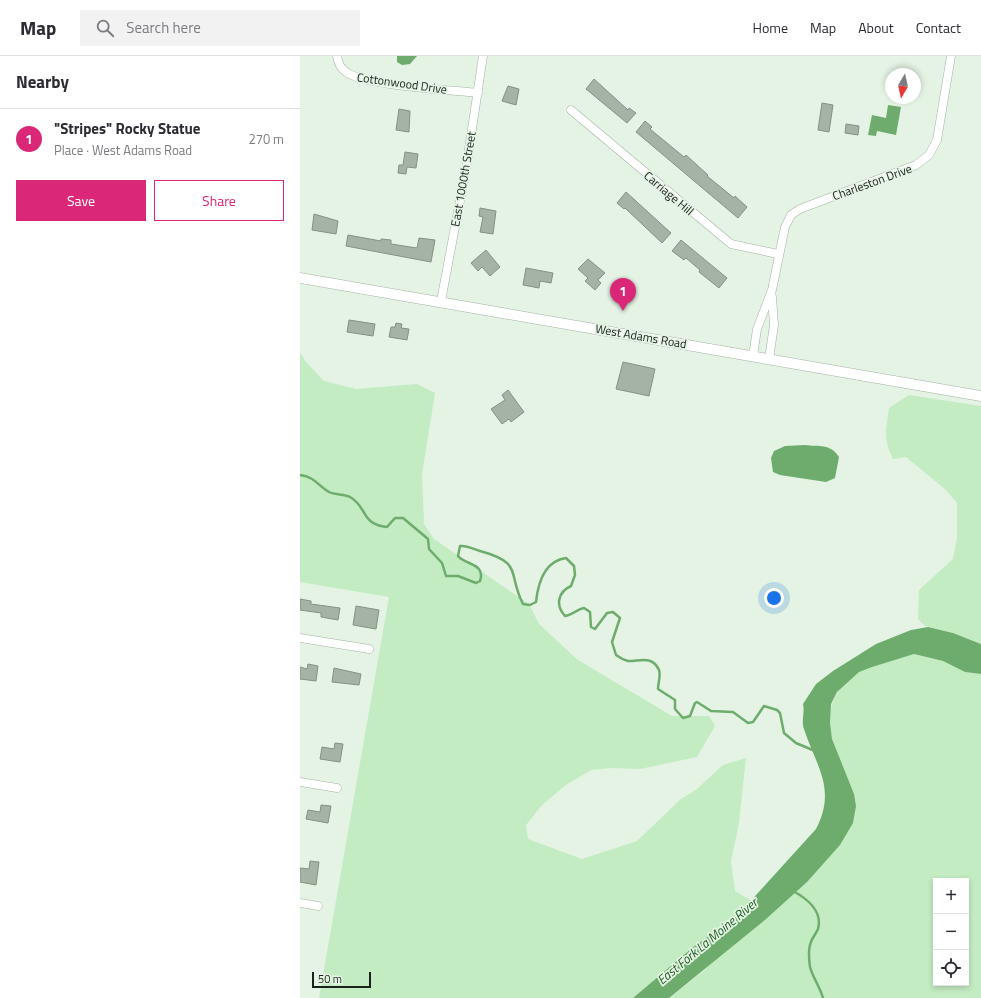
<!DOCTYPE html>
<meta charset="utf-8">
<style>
:root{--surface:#fff;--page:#f2f2f3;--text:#2b2b33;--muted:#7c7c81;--line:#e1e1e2;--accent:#db2777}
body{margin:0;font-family:"Titillium Web",sans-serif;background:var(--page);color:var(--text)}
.controls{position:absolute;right:12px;bottom:12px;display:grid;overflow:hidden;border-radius:0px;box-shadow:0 2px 6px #0003}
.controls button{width:36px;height:36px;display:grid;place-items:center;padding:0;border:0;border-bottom:1px solid var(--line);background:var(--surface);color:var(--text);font:20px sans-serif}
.compass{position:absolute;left:585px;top:12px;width:36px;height:36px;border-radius:50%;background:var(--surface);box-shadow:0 2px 6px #0003;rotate:189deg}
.scale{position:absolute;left:12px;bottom:10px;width:59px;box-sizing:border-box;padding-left:4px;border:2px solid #1c211c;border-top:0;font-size:11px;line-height:14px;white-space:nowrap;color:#1c211c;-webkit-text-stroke:3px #e4f3e3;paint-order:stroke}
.you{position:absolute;left:474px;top:542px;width:14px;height:14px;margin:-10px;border:3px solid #fff;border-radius:50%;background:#1a73e8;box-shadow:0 0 0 6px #1a73e833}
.badge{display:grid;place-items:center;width:26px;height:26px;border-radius:50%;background:var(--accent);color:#fff;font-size:13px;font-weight:700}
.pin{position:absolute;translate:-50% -33px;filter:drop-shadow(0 1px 2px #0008)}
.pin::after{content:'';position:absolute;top:21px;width:14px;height:12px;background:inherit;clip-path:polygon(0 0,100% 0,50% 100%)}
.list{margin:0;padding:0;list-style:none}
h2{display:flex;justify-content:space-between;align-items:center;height:52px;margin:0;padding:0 16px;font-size:17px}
h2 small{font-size:13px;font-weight:400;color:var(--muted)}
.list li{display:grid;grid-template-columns:26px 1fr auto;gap:12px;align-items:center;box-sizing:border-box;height:60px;padding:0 16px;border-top:1px solid var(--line)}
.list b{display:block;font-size:15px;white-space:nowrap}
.list p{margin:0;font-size:13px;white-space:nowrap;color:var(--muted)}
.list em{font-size:13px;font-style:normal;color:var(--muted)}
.actions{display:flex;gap:8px;padding:12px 16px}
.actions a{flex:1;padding:9px 0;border:1px solid var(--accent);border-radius:0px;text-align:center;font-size:14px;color:var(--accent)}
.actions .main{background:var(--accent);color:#fff}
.icon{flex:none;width:22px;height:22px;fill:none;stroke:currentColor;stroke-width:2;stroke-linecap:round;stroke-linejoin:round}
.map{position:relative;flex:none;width:681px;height:942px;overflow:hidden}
header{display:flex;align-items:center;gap:24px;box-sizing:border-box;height:56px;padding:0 20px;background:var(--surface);border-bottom:1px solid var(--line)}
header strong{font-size:19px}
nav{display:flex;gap:22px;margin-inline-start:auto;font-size:14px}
.search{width:280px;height:36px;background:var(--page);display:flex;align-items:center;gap:10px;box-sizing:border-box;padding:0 14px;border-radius:0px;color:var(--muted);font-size:15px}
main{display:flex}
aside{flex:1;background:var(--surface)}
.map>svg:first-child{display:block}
.green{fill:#c3ecc2;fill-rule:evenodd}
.water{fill:#6eac6e}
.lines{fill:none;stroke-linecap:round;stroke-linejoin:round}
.stream{stroke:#6eac6e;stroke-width:2.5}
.building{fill:#a5b3a4;stroke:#849283}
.minor-casing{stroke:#a4b2a4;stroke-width:9}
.tertiary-casing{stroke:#a4b2a4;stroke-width:11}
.minor{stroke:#fff;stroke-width:8}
.tertiary{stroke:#fff;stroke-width:10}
.labels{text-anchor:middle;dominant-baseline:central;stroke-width:3.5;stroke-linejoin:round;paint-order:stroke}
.street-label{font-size:12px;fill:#1c211c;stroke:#e4f3e3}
.water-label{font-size:13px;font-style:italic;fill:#1c5c21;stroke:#e4f3e3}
</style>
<header>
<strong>Map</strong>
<div class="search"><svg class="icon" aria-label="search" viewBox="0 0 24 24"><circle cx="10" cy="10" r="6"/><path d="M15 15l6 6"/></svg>Search here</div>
<nav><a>Home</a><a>Map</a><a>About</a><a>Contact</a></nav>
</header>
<main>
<aside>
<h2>Nearby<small></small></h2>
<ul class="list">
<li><span class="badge">1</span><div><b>&quot;Stripes&quot; Rocky Statue</b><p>Place · West Adams Road</p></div><em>270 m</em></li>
</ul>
<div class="actions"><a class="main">Save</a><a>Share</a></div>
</aside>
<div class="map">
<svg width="681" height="942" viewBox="0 0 681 942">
<rect width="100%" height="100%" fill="#e4f3e3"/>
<g class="green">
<path d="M0 296 5 305 24 325 56 333 117 328 135 337 122 418 124 468 134 483 229 548 239 568 278 604 372 660H409L415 670 397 701 340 713 311 712 291 714 266 729 242 749 226 769 228 783 282 803 337 785 381 743 397 733 423 709 446 702 439 767 431 805 435 835 452 845 437 860 392 892 333 942H19L89 541 0 526Z"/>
<path d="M609 339 681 350V588L653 577 625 570 618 563 619 534 653 503 657 482V447L645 433 606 401 593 403C583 382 586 374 589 352Z"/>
<path d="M614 598 643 605 665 616 681 618V942H369L405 914 554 738C535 694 508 650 559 616 575 606 597 603 614 598ZM636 825H666V927H636Z"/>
</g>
<g class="water">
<path d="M97 0H117L110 8 102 9 97 6Z"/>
<path d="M588 49 601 51 596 79 577 75 576 80 568 79 572 59 586 62Z"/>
<path d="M505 389C519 391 530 387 539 401L535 422 526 426 480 419 473 416 471 402 474 395 485 390Z"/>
<path d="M628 571 653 577 681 588V618L665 616 643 605 614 598 572 611 559 616 537 636 531 648 530 667 532 683 554 738 556 750 553 767 540 789 507 826 466 863 369 942H333L392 892 437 860 516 773C537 733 516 710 504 673 501 665 505 656 503 648L516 628 533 615 576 588 611 574Z"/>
</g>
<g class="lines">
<g class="stream">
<path d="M0 419C15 421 17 429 29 436 35 439 44 438 50 441 68 451 60 468 87 471L95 462H103L128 483 129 493 142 507 146 520H158L176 527 180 525C186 507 165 509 158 500L160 490C167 489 173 493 180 495 224 507 207 517 223 548L230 549 236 546C238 527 244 505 266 502L274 510 275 519 271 530C258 536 255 549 265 560 273 559 277 553 284 552L290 556 291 571 295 573 307 557 313 556 320 562 312 586 316 599C320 602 324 604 328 605 337 606 352 598 359 614 361 620 358 627 358 633L375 644V653L383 662 390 660 395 647 397 646 411 655 433 656 448 667 453 666 464 650 477 654 480 657 484 677 496 687 515 695"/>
<path d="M493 835C506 842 523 855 518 873 516 878 512 882 511 886 508 893 509 904 510 911 513 922 520 931 523 942"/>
</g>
</g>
<g class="building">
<path d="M294 23 328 54 329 52 336 57 327 67 286 33Z"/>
<path d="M208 30 219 33 216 49 202 45Z"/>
<path d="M522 47 533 49 529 76 518 74Z"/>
<path d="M99 53 110 55 109 76 96 74Z"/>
<path d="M345 65 352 71 350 73 356 78 384 101 386 99 408 119 407 120 434 142 435 140 447 151 438 162 336 76Z"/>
<path d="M546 68 559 70 558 79 545 77Z"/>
<path d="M105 96 118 98 116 112 107 111 106 118 98 117 99 109H103Z"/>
<path d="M326 136 371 177 362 187 325 152 324 153 317 147Z"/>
<path d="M180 152 196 155 193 178 180 176 183 161 179 160Z"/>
<path d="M14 158 38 165 36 178 12 174Z"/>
<path d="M48 179 81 185V183L91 184V188L117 192 119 182 135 184 131 206 46 190Z"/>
<path d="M381 184 427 222 419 232 399 216 400 214 386 202 384 204 372 195Z"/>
<path d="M186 194 200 211 190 220 182 211 178 215 171 207Z"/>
<path d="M288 203 305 217 298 224 301 227 295 234 285 225 288 222 278 213Z"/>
<path d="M226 212 253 217 251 227 240 225 239 232 223 229Z"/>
<path d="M49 264 75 268 73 280 47 276Z"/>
<path d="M96 267 102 268 101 272 109 273 107 284 89 281 91 271H95Z"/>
<path d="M323 306 355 313 349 340 316 333Z"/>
<path d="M208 334 224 356 211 366 209 363 202 368 191 353 205 344 202 339Z"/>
<path d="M0 543 11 545V548L40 552 38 564 21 561V557L0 554Z"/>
<path d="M56 550 79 554 76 573 53 569Z"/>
<path d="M8 608 18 610 16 625 0 623V611L7 613Z"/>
<path d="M34 612 61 618 59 629 32 626Z"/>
<path d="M35 687 43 688 40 706 20 703 22 691 34 693Z"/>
<path d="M21 749 31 750 28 767 6 763 8 754 20 756Z"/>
<path d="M10 805 19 806 16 829 0 826V812L9 813Z"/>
</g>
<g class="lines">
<g class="minor-casing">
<g id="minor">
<path d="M37 0C38 7 40 12 46 16 65 30 150 34 178 37"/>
<path d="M271 54 431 188 478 198"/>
<path d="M141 245 166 113 183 0"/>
<path d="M453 300 457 273 472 234 485 171 491 159 500 153 616 109 629 99 637 84 651 0"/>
<path d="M469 303 474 269 472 241"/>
<path d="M0 582 69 593"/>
<path d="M0 726 37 732"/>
<path d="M0 847 18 850"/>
</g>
</g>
<g class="tertiary-casing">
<path id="tertiary" d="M0 222 681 340"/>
</g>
<use href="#minor" class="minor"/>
<use href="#tertiary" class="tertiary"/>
</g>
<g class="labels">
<g class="street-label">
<text transform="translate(102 27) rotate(8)">Cottonwood Drive</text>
<text transform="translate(163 123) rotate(-80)">East 1000th Street</text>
<text transform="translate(572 126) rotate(-20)">Charleston Drive</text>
<text transform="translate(369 137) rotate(40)">Carriage Hill</text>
<text transform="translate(341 280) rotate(10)">West Adams Road</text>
</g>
<g class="water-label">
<text transform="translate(407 885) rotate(-40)">East Fork La Moine River</text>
</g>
</g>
</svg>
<div class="controls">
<button>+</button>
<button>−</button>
<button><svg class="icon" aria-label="locate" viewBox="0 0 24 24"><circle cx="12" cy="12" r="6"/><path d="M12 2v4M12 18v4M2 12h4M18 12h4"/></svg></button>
</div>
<svg class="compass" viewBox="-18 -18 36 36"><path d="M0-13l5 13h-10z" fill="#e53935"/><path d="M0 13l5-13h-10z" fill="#7c7c81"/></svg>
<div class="scale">50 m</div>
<div class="you"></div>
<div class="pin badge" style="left:323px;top:255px">1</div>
</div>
</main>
